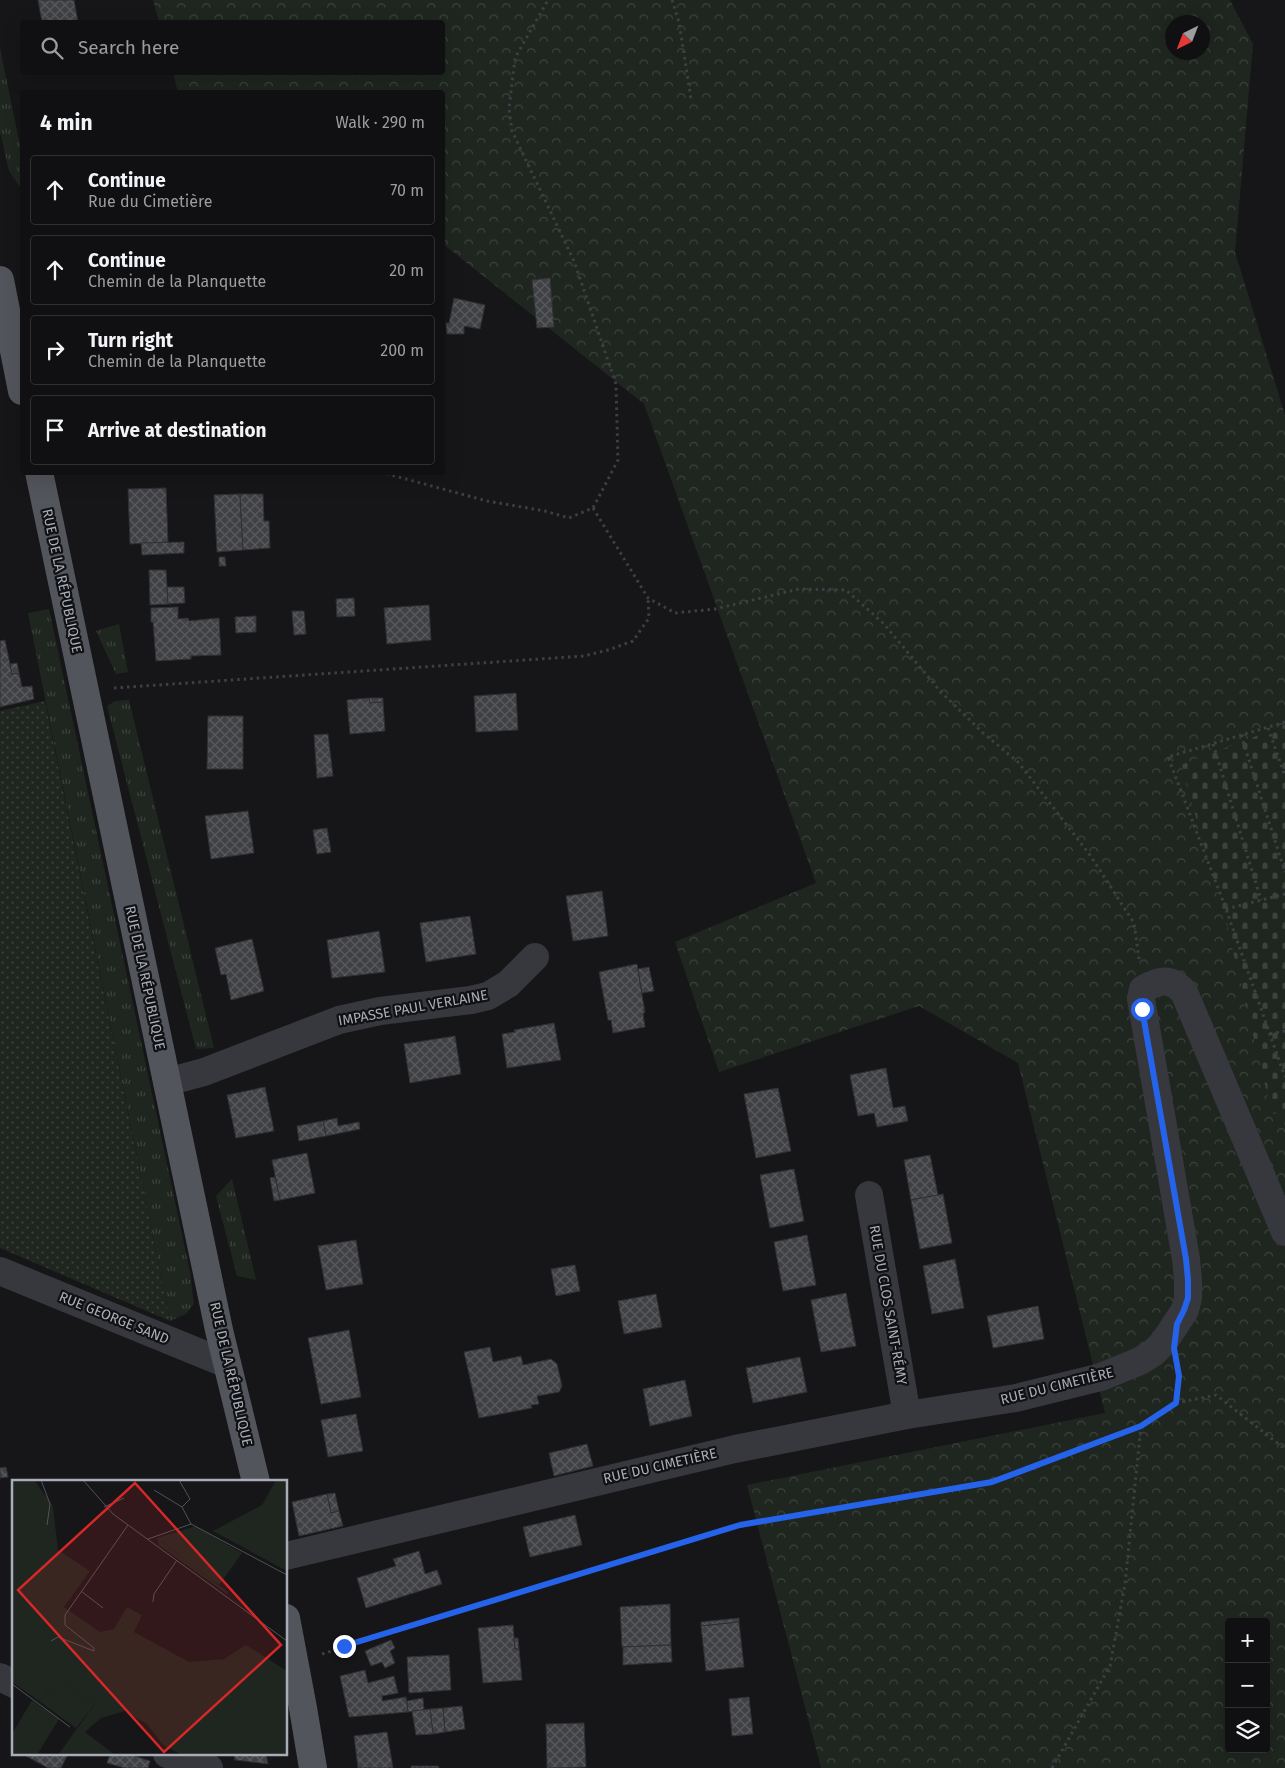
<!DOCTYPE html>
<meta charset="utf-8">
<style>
:root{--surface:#101012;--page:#1e1e20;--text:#f1f3f6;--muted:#9c9d9f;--line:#303032}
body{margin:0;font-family:"Fira Sans",sans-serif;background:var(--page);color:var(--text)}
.controls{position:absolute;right:15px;bottom:15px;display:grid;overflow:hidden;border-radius:5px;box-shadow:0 5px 20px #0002}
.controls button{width:45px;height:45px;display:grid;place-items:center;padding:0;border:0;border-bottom:1px solid var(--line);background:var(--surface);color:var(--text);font:25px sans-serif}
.compass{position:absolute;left:1165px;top:15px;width:45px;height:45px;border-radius:50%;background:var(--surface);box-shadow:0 5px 20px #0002;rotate:222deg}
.stop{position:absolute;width:15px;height:15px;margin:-11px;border:4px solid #2563eb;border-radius:50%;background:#fff}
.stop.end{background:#2563eb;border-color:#fff;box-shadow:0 1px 5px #0008}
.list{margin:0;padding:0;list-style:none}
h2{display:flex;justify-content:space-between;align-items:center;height:65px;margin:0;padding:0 20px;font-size:21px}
h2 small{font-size:16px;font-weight:400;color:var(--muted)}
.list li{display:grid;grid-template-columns:32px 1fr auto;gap:15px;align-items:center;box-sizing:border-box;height:70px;margin:0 10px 10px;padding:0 10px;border:1px solid var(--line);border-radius:5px}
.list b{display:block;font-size:19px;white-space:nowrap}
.list p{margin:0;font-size:16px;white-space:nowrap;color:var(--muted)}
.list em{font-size:16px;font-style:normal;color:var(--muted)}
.icon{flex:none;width:28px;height:28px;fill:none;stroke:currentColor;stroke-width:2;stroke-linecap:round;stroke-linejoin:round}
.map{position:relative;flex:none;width:1285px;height:1768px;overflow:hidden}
.search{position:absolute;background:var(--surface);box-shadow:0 5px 20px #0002;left:20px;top:20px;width:425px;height:55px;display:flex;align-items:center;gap:12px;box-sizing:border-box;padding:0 18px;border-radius:5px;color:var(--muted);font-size:19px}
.panel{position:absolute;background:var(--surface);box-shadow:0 5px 20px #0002;left:20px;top:90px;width:425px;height:385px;border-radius:5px}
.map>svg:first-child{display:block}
.grass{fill:url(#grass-tufts)}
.forest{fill:url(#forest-crowns);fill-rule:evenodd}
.cemetery{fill:url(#cemetery-stones)}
.garden{fill:url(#garden-dots)}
.building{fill:url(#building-cross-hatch);stroke:#303034}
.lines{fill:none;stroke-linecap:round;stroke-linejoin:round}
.path{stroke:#3d3f44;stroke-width:3;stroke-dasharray:2.5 4;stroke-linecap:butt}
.minor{stroke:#37383d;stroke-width:28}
.major{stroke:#53555c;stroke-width:28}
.route{stroke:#2563eb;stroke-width:6}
.labels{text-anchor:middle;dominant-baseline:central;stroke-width:4.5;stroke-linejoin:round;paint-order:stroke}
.street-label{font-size:14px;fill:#a8adb8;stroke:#111113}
.inset-road{fill:none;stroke:#505258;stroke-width:1}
.view{fill:#d62828;fill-opacity:0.15;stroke:#d62828;stroke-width:2.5}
.inset-edge{fill:none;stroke:#a8adb8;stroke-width:2.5}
</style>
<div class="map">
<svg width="1285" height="1768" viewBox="0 0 1285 1768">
<defs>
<pattern id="grass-tufts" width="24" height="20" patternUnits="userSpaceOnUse" patternTransform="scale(1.25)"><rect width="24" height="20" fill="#1e261f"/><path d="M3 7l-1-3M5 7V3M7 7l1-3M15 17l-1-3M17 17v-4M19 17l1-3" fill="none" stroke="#3c433d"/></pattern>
<pattern id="forest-crowns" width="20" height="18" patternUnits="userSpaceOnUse" patternTransform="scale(1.25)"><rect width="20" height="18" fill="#1e261f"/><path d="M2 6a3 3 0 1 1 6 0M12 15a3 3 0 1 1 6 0" fill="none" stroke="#3c433d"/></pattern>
<pattern id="cemetery-stones" width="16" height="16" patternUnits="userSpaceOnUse" patternTransform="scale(1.25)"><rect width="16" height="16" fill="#1e261f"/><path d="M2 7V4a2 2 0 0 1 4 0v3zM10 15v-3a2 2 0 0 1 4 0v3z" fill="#3c433d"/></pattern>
<pattern id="garden-dots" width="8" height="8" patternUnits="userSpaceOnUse" patternTransform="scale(1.25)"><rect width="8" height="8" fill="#1e261f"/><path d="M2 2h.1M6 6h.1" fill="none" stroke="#3c433d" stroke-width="1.8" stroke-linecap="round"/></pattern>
<pattern id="building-cross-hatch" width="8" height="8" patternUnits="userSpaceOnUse" patternTransform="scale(1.25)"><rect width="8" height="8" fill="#404145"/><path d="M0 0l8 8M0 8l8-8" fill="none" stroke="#595a5e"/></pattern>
</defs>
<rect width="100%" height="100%" fill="#161618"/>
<g class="grass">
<path d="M0 48 22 155V190L9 171 0 132Z"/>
<path d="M49 609 190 1272 194 1304 186 1314 170 1321 28 613Z"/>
<path d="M119 624 128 672 116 674 96 631Z"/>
<path d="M129 700 214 1048 196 1049 107 706 115 701Z"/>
<path d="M232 1179 256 1280 237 1276 216 1196Z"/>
</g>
<path class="forest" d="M153 0H1230L1253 44 1235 252 1285 415V1768H821L747 1485 1105 1413 1018 1063 919 1006 719 1072 675 942 816 883 644 404 443 244 442 92H178L173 73 442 72V22H159ZM1172 22H1202V52H1172ZM1229 1622H1266V1749H1229Z"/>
<path class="cemetery" d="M1285 725V1126L1282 1112 1272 1114 1227 926 1181 765Z"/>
<path class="garden" d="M45 701 170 1321 0 1248V711Z"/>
<g class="building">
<path d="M38 0H74L78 22H42Z"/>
<path d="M550 278 554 327 537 328 532 280Z"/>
<path d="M454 298 485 305 480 329 464 326V334H447L446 323H449Z"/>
<path d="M166 488 168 542 130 544 128 489Z"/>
<path d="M240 494 243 550 217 552 214 495Z"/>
<path d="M240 494H263L264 521H269L270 548 243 550Z"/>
<path d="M184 542V553L142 555 141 543Z"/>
<path d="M219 557H225L226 566H219Z"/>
<path d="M149 570H166L168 604 150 605Z"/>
<path d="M167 587H184L185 603 168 604Z"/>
<path d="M354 598 355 616 337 617 336 599Z"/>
<path d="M429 605 431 640 387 644 384 608Z"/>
<path d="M178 607V619L188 618 189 621 219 618 221 655 191 656V659L156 661 153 622H151V608Z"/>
<path d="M292 611H304L306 634 294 635Z"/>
<path d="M256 616V632L236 633 235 617Z"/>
<path d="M5 640 12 674 19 673 22 687 32 686 34 699 0 707V641Z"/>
<path d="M17 663 19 673 12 674 10 664Z"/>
<path d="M516 693 518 730 476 732 474 696Z"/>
<path d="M369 698H383V702L370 703Z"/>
<path d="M369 698 370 703 383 702 385 731 350 734 347 700Z"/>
<path d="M208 716H243V769H207Z"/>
<path d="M328 734 333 776 317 778 314 735Z"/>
<path d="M248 811 254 853 211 859 205 816Z"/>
<path d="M327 828 331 852 317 854 313 830Z"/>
<path d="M602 891 608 936 573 941 566 896Z"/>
<path d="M470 916 476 954 426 962 420 923Z"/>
<path d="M379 931 385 972 332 978 327 940Z"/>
<path d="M252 939 264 991 231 1000 226 974 221 975 215 948Z"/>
<path d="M637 964 645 1013H643L645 1027 613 1033 611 1020H608L599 972Z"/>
<path d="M649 967 654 991 642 993 638 969Z"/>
<path d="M554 1023 561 1060 507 1068 502 1034 515 1032 514 1030Z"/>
<path d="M455 1036 461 1074 410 1083 404 1044Z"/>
<path d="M886 1068 893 1108 905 1106 908 1121 877 1127 874 1113 858 1116 850 1075Z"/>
<path d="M265 1087 274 1131 236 1138 227 1095Z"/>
<path d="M778 1088 791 1151 756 1158 744 1094Z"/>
<path d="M337 1118 338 1126 359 1122 360 1129 326 1136 323 1121Z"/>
<path d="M323 1121 326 1136 299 1141 297 1126Z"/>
<path d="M307 1153 315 1193 280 1200 272 1160Z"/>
<path d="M930 1155 938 1195 911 1200 904 1160Z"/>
<path d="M794 1169 804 1221 770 1228 760 1175Z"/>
<path d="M275 1177 280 1200 274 1201 270 1178Z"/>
<path d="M943 1194 952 1243 920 1249 911 1200Z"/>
<path d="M807 1235 816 1285 783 1291 774 1242Z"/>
<path d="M356 1240 363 1284 326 1290 318 1246Z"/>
<path d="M955 1259 964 1308 932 1314 923 1266Z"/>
<path d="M575 1265 580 1291 556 1296 551 1269Z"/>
<path d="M846 1293 856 1346 821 1352 811 1300Z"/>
<path d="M656 1294 662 1327 624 1334 618 1301Z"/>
<path d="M1038 1306 1044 1339 993 1348 987 1316Z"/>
<path d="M349 1330 361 1397 321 1404 308 1338Z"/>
<path d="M490 1347 493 1362 521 1356 523 1365 551 1359 557 1364 562 1386 559 1392 537 1396 539 1404 531 1405 532 1408 479 1418 464 1352Z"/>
<path d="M800 1357 807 1392 753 1403 746 1368Z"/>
<path d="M685 1380 692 1416 650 1426 643 1389Z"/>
<path d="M356 1414 363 1451 328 1457 321 1420Z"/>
<path d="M587 1444 593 1466 554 1476 549 1453Z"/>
<path d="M6 1467 8 1477 0 1478V1468Z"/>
<path d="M335 1493 339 1511 331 1513 327 1494Z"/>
<path d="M327 1494 331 1513 339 1511 343 1526 299 1536 292 1502Z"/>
<path d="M575 1515 582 1545 530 1557 523 1527Z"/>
<path d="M419 1551 425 1574 437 1570 442 1584 366 1608 357 1578 396 1566 393 1559Z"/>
<path d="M670 1604 671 1645 622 1647 620 1607Z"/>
<path d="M739 1618V1622L701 1626V1622Z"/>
<path d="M739 1622 744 1667 706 1671 701 1626Z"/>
<path d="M513 1625 515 1649H519L522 1680 483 1683 478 1628Z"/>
<path d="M514 1638H518L519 1649H515Z"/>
<path d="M391 1640 395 1648 390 1651 395 1663 385 1668 382 1662 371 1666 365 1651Z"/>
<path d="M671 1645 672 1662 623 1665V1647Z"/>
<path d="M449 1655 451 1690 409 1693 407 1657Z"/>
<path d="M365 1670 368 1683 394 1676 398 1693 382 1696V1701L406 1697 408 1712 349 1717 340 1676Z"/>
<path d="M749 1697 753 1734 732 1736 729 1699Z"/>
<path d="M423 1698 424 1710 408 1712 407 1701Z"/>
<path d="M462 1706 465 1729 445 1732 443 1708Z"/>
<path d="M443 1708 445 1732 433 1734 430 1709Z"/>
<path d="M430 1709 433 1734 416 1735 412 1711Z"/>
<path d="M584 1723 586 1767 547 1768 546 1724Z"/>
<path d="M387 1732 393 1768H358L354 1736Z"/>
<path d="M27 1754H68L61 1768H48L26 1756Z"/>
<path d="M110 1754H128L150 1761 148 1768H125L107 1763Z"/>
<path d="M234 1754H266L268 1764 235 1760Z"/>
<path d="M411 1766H438L439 1768H411Z"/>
</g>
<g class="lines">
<g class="path">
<path d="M672 0 679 22 691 99"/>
<path d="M380 472 487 501 545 511 569 518 593 508 618 460 616 384 574 261 512 131 509 109 515 58 548 0"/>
<path d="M593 508 648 598 675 613 715 609 799 589 846 590 884 624 940 691 983 733 1018 762 1090 855 1134 923 1139 959"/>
<path d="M114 688 584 656 608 650 633 641 649 618 648 598"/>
<path d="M1285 722 1168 757 1226 909 1285 1077"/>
<path d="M1268 728 1285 776"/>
<path d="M1241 735 1285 872"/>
<path d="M1213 744 1261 900"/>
<path d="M1226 909 1285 894"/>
<path d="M1270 1034 1285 1031"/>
<path d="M1176 1403 1216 1395 1285 1449"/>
<path d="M322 1654 740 1525 992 1482 1141 1426 1176 1403 1179 1376 1178 1368"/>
<path d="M1052 1768 1110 1666 1125 1584 1141 1426"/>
</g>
<g class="minor">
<path d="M167 1082 204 1072 339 1020 380 1011 471 1000 488 996 508 984 535 957"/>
<path d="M869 1195 907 1415"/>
<path d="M0 1271 227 1364"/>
<path d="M286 1556 735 1449 907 1415 1016 1398 1101 1377 1140 1361 1153 1353 1164 1342 1185 1310 1188 1298V1280L1186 1259 1141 999 1143 989C1160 980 1170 977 1184 992L1285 1232"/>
<path d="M0 1677 14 1684"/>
<path d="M167 1754 209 1768"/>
</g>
<g class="major">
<path d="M0 280 22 391"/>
<path d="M39 472 219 1330 256 1482"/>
<path d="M286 1618 303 1708 313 1768"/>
</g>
</g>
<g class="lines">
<path class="route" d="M344 1646 740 1525 992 1482 1141 1426 1176 1403 1179 1376 1174 1348 1177 1324 1184 1310 1188 1298V1280L1186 1259 1142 1009"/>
</g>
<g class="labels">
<g class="street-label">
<text transform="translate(62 581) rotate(78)">RUE DE LA RÉPUBLIQUE</text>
<text transform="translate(145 978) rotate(78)">RUE DE LA RÉPUBLIQUE</text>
<text transform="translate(413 1008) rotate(-10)">IMPASSE PAUL VERLAINE</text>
<text transform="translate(888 1305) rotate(80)">RUE DU CLOS SAINT-RÉMY</text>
<text transform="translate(114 1318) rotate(22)">RUE GEORGE SAND</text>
<text transform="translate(231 1374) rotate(77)">RUE DE LA RÉPUBLIQUE</text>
<text transform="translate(1057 1386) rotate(-14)">RUE DU CIMETIÈRE</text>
<text transform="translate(660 1466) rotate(-13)">RUE DU CIMETIÈRE</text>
</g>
</g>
<g transform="translate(12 1480)">
<rect width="275" height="275" fill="#161618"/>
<path d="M145 58 216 112 215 114 147 65ZM56 201 82 225 64 248 27 221 36 210 41 213Z" fill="#1e261f"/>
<path d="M264 0H275V91L201 51 250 25ZM46 70 78 91 52 127 88 152 102 149 115 127 130 135 122 152 177 182 212 179 234 165 275 191V275H170L151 265 135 244 113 231 89 238 73 252 103 275H46L82 225 56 202 41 214 36 210 27 221 0 202V85ZM20 220 47 239 25 275H0V254Z" fill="#1e261f"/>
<path d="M0 147 45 156 98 193 90 209 80 207 0 161Z" fill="#1e261f"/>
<path d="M0 0H22L41 26 46 70 1 87ZM184 46 230 73 207 105 145 58Z" fill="#1e261f"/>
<path class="inset-road" d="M29 0 38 24 35 45M71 0 101 34 275 161M167 0 178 19 170 27M92 27 112 18M179 44 275 95M136 59 179 44 170 27 142 10M69 111 91 128M141 122 142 114 165 80M39 161 46 157 82 171V168L53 145V135L116 45M0 204 58 247"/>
<path class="view" d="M123 3 269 165 152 272 6 110Z"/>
<rect width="275" height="275" class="inset-edge"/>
</g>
</svg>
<div class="controls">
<button>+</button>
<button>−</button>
<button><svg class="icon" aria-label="layers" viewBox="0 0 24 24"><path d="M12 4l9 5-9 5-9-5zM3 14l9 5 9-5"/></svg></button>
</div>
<svg class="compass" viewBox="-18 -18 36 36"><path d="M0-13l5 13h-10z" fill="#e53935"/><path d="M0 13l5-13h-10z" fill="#9c9d9f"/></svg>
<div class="stop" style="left:1142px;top:1009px"></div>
<div class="stop end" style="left:344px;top:1646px"></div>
<div class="search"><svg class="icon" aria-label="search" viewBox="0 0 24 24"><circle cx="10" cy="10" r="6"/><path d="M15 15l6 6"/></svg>Search here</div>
<section class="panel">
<h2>4 min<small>Walk · 290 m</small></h2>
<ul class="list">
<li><svg class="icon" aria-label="ahead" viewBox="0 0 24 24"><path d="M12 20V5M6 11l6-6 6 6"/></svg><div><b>Continue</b><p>Rue du Cimetière</p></div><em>70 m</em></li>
<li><svg class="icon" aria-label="ahead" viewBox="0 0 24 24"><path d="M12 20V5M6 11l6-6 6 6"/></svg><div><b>Continue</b><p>Chemin de la Planquette</p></div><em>20 m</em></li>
<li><svg class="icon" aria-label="right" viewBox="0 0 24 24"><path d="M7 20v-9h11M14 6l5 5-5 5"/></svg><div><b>Turn right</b><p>Chemin de la Planquette</p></div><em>200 m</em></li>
<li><svg class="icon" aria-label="arrive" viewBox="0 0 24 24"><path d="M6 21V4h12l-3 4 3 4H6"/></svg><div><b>Arrive at destination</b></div></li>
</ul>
</section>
</div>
